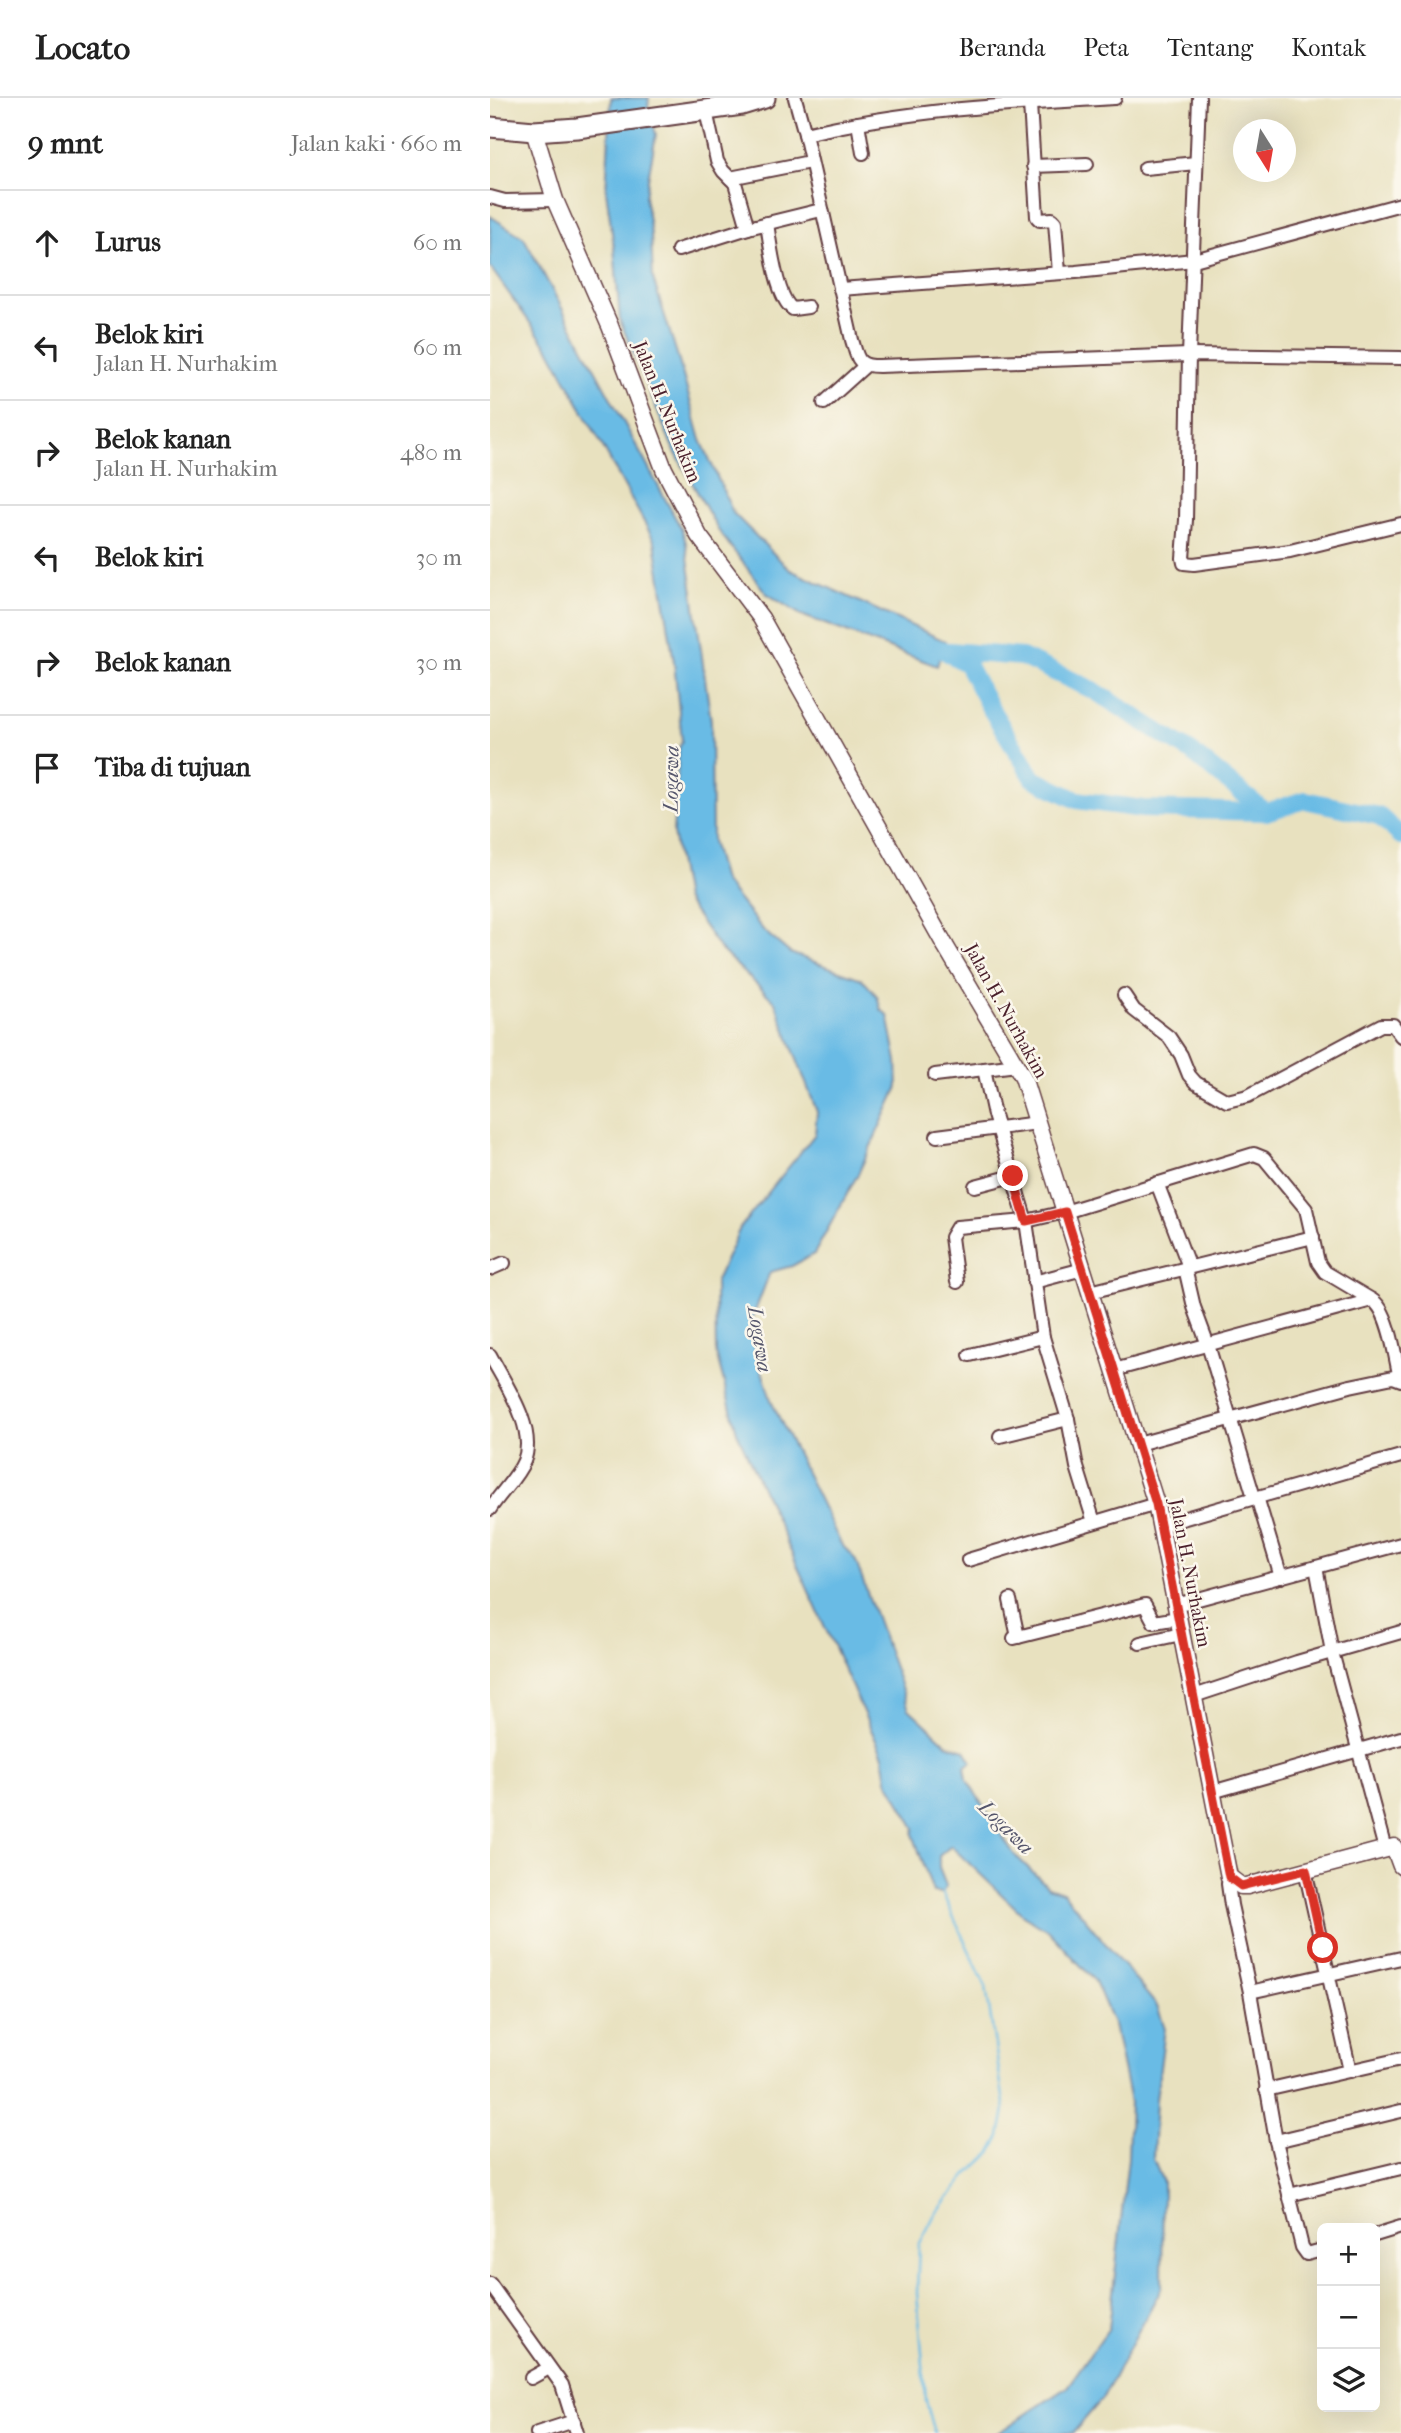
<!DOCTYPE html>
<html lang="id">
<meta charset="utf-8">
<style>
:root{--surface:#fff;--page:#f6f6f6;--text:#222;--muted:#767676;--line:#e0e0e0}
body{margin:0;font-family:"IM FELL French Canon",serif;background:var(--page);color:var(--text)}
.controls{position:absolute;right:21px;bottom:21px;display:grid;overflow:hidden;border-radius:10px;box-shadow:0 7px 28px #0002}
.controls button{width:63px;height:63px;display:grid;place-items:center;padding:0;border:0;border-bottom:2px solid var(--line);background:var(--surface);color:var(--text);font:35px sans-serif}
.compass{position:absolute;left:743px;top:21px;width:63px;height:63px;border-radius:50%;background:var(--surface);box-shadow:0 7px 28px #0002;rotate:169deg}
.stop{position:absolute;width:21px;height:21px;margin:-16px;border:5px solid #d93025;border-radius:50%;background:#fff}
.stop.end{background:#d93025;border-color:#fff;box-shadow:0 2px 7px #0008}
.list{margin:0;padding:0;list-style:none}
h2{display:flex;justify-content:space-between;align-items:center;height:91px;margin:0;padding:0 28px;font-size:30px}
h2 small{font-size:23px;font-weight:400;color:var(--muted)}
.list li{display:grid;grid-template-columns:46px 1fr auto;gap:21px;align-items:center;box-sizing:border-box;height:105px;padding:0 28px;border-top:2px solid var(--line)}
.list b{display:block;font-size:26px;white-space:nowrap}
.list p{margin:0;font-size:23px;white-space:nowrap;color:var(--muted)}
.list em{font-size:23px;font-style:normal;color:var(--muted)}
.icon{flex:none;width:38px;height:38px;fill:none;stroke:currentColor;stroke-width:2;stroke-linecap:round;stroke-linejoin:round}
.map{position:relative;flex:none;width:911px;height:2335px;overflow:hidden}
header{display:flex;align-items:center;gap:42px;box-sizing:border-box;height:98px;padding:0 35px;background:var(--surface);border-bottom:2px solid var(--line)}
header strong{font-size:33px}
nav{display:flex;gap:38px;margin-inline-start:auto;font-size:24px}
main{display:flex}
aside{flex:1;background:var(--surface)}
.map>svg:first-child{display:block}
.water{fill:#69bbe5;stroke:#5a6d88;stroke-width:2}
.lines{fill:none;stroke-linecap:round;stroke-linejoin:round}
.stream{stroke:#69bbe5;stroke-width:2.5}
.river{stroke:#69bbe5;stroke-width:18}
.minor-casing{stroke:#623c41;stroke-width:16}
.major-casing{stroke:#623c41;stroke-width:19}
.highway-casing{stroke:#623c41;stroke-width:23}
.minor{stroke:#fff;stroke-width:12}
.major{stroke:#fff;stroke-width:16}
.highway{stroke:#fff;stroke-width:19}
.route{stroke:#d93025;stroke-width:9}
.labels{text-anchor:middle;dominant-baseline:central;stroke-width:5;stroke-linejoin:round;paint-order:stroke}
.street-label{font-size:19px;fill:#4a1f2b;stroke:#fbf7ec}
.water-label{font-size:21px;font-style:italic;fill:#55566c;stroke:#fbf7ec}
</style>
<header>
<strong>Locato</strong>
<nav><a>Beranda</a><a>Peta</a><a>Tentang</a><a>Kontak</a></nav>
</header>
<main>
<aside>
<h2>9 mnt<small>Jalan kaki · 660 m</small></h2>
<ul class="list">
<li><svg class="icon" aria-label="ahead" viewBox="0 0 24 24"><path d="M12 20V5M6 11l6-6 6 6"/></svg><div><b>Lurus</b></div><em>60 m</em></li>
<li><svg class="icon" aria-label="left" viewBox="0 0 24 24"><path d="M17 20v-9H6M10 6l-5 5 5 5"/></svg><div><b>Belok kiri</b><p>Jalan H. Nurhakim</p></div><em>60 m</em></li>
<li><svg class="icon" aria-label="right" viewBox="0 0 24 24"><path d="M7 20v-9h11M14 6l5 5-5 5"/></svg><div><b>Belok kanan</b><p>Jalan H. Nurhakim</p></div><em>480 m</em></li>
<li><svg class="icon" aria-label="left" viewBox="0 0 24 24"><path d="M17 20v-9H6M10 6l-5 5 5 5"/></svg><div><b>Belok kiri</b></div><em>30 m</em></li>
<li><svg class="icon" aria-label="right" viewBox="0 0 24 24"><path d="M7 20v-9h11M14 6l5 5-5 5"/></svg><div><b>Belok kanan</b></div><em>30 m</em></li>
<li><svg class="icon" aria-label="arrive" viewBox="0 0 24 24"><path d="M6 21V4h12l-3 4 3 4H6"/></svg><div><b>Tiba di tujuan</b></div></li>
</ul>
</aside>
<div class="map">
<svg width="911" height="2335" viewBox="0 0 911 2335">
<rect width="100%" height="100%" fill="#fbf7ec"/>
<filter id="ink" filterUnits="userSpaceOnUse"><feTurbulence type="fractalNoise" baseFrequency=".0143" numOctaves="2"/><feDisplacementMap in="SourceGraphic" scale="14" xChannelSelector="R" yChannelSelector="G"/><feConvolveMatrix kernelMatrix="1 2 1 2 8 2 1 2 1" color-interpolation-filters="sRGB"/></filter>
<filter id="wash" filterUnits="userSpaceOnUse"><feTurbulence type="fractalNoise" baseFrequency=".00686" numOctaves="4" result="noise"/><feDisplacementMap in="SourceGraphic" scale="28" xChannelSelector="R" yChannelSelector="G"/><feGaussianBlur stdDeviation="1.57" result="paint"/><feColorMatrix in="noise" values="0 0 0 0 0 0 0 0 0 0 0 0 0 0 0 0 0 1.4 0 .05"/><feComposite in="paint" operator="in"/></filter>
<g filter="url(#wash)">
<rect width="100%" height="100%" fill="#e8e1bf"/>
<g class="water">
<path d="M121 0H159L158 10 166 36 155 98 161 136 163 181 187 256 211 342 243 415 300 472 455 543 447 568 311 517 276 495 228 432 182 348 130 223 124 149 116 93Z"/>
<path d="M0 118 34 140 192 432 196 445 221 623 222 743 233 783 274 833 300 855 372 881 387 898 391 912 398 917 407 963 408 989 368 1076 324 1156 302 1168 280 1174 261 1224 263 1244 282 1305 351 1446 365 1461 419 1611 457 1646 475 1652 482 1664 475 1668 477 1682 524 1756 558 1789 573 1794 667 1908 675 1930 666 2002 663 2061 673 2084 672 2189 612 2301 583 2335H508L577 2289 619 2230 638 2060 640 2004 624 1927 605 1883 558 1832 533 1817 461 1748 449 1758V1770L456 1788 452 1795 443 1794 423 1736 425 1730 397 1682 393 1658 247 1334 226 1255 225 1185 250 1130 325 1036 327 1014 285 904 230 851 195 801 183 735 189 650 192 643 184 564 165 444 61 254 0 169Z"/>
</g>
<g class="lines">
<path class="stream" d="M445 2335 436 2303 427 2195 429 2147 444 2118 477 2077 501 2055 510 2038 515 2012 496 1889 451 1792"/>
<g class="river">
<path d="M431 545 453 552 477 566 499 608 544 681 587 702 653 711 776 714 815 702 889 718 911 738"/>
<path d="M459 553 532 559 603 592 701 654 776 714"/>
</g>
</g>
</g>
<g filter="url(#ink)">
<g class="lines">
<g class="minor-casing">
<g id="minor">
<path d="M305 0 315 36"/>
<path d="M625 0C521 6 416 12 315 36L362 242C368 261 367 268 389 268L699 257 911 260"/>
<path d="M709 0 699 257 696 422 693 460 694 465 704 466 800 453 911 426"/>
<path d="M540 6 547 119 550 122 562 121 565 124 569 175"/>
<path d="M216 13 227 63 233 73 245 85 258 130"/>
<path d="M368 25 373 55"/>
<path d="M543 68 597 66"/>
<path d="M655 70 706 65"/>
<path d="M240 80 320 64"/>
<path d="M0 99 15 103 65 102"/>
<path d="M277 125C280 144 286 201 303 211L318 209"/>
<path d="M188 152 258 130 331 112"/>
<path d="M350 191 586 174 704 162 911 106"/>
<path d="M334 305 375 268"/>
<path d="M634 897 644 912 679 939 691 957 699 977 706 985 737 1003 758 998 891 927H903L911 938"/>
<path d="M494 971 504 1017 536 1123 553 1239 578 1321 587 1369 604 1424"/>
<path d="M445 977 527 967"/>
<path d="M447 1038 548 1025"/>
<path d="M667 1085 699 1169"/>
<path d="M485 1088 523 1078"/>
<path d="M695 1170 704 1209 718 1247 764 1399"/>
<path d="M0 1171 14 1165"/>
<path d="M467 1184 461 1139 467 1129 536 1123 575 1114 764 1056 774 1060 816 1111 828 1164 835 1174 882 1202 624 1272"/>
<path d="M544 1184 593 1171"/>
<path d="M600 1194 823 1139"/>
<path d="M882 1202C899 1211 906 1263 910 1281"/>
<path d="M0 1257C15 1286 47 1330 34 1363 27 1380 10 1395 0 1411"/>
<path d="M480 1257 553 1239"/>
<path d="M510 1338 578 1321"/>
<path d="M648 1346 860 1288 903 1279 911 1282"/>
<path d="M767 1399 791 1479"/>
<path d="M671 1427 911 1358"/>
<path d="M478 1462 666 1406"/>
<path d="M826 1469 842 1554 895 1751"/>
<path d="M520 1502 528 1539"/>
<path d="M686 1507 911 1446"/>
<path d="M524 1540 655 1507 664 1524 688 1520"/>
<path d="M650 1545 691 1536"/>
<path d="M704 1598 807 1564 911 1534"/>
<path d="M722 1694 911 1640"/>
<path d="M815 1772 860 1973"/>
<path d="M739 1779 738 1786 741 1807 760 1894 786 2043 812 2149 817 2156 832 2152"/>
<path d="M760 1894 911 1860"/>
<path d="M776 1992 911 1961"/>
<path d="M786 2043 911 2013"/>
<path d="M799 2097 911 2070"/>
<path d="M885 2137 911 2129"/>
<path d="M0 2186 72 2287 87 2335"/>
<path d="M41 2280 59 2270"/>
<path d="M47 2335 84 2323"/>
</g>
</g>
<g class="major-casing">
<path id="major" d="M44 33 65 102 120 228 174 371 209 438 271 520 456 849 533 979 666 1406 739 1779 751 1788H757L904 1749 911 1768"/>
</g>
<g class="highway-casing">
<path id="highway" d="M0 29 44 33 87 30 252 7 275 0"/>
</g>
<use href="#minor" class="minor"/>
<use href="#major" class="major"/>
<use href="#highway" class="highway"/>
</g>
</g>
<g class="lines" filter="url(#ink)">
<path class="route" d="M523 1078 536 1123 575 1114 666 1406 739 1779 751 1788 816 1772 833 1850"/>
</g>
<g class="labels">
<g class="street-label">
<text transform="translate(177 314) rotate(68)">Jalan H. Nurhakim</text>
<text transform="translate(516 913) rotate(61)">Jalan H. Nurhakim</text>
<text transform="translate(700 1475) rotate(79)">Jalan H. Nurhakim</text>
</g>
<g class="water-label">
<text transform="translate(181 681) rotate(-89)">Logawa</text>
<text transform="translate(270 1241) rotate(81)">Logawa</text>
<text transform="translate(516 1729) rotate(45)">Logawa</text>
</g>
</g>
</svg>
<div class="controls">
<button>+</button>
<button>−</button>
<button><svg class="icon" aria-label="layers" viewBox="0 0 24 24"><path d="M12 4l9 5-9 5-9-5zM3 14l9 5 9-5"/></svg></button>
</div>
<svg class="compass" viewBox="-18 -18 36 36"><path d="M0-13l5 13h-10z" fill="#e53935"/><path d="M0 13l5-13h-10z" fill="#767676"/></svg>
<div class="stop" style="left:833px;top:1850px"></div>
<div class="stop end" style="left:523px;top:1078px"></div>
</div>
</main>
